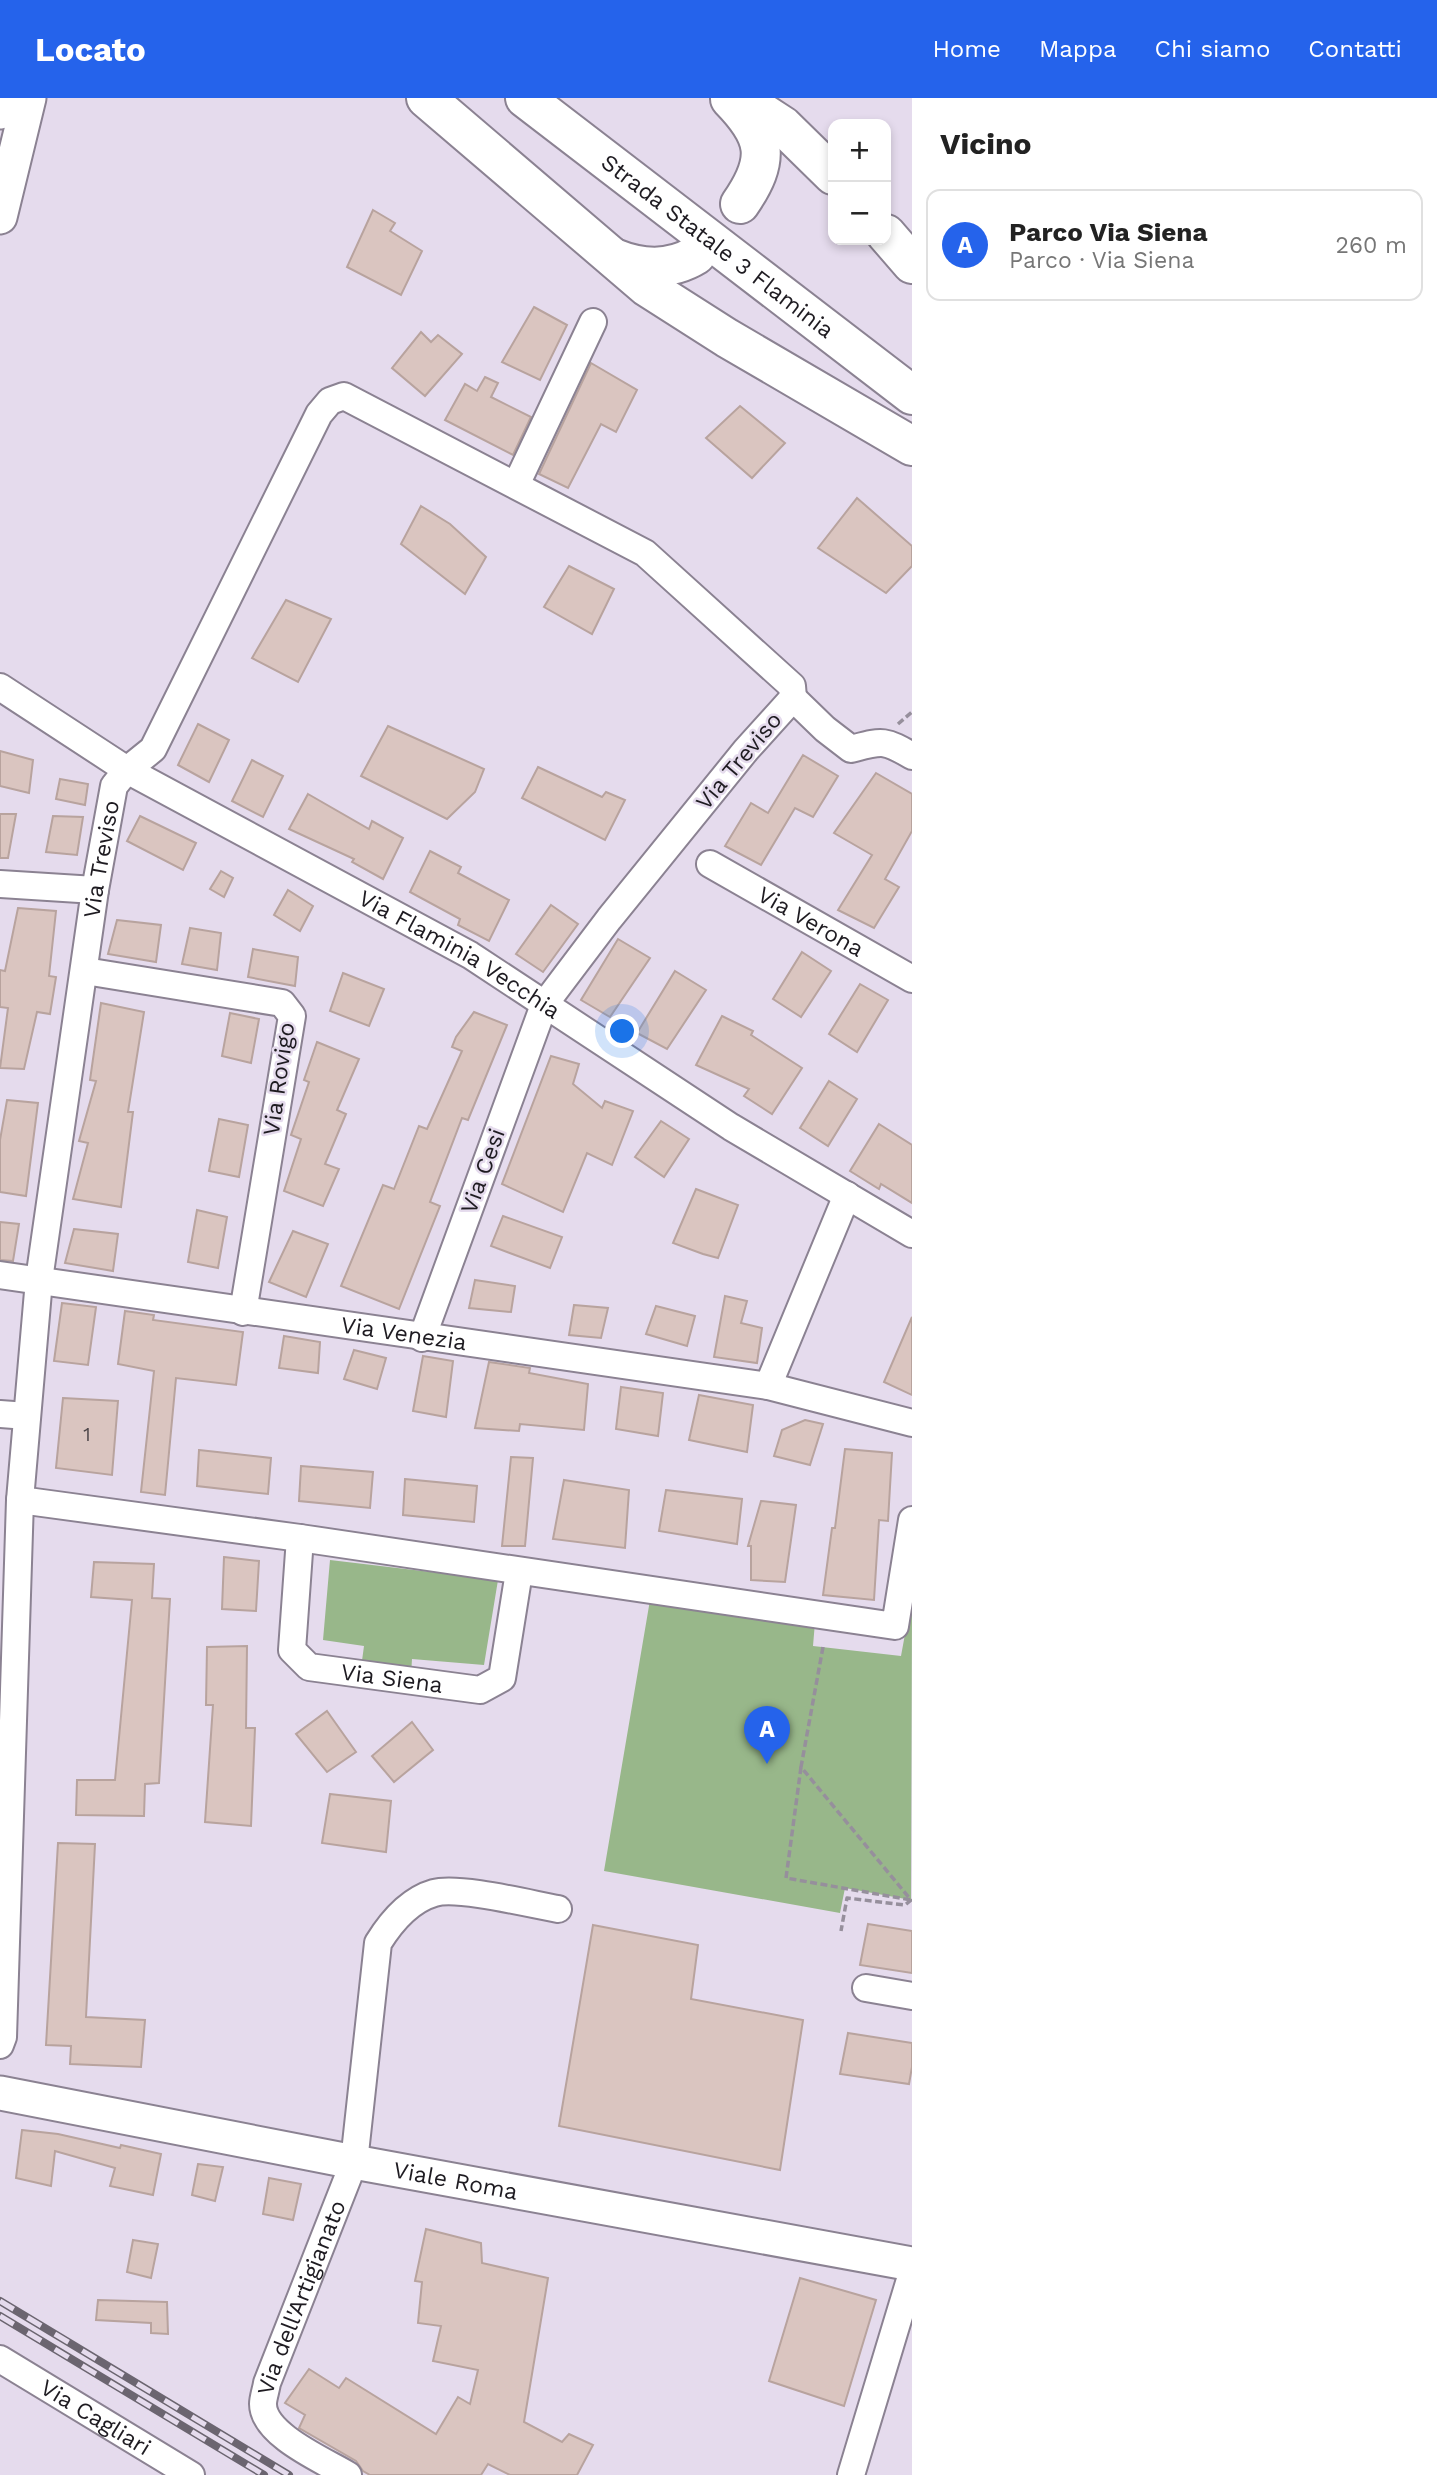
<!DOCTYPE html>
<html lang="it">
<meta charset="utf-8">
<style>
:root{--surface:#fff;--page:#f2f2f2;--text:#222;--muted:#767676;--line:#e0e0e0;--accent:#2563eb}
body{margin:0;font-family:"Work Sans",sans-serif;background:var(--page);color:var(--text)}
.controls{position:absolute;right:21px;top:21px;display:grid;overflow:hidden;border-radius:14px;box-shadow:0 4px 10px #0003}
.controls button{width:63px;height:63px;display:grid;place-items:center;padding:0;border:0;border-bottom:2px solid var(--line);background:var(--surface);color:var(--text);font:35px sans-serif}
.you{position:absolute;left:623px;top:934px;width:24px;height:24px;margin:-18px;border:5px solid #fff;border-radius:50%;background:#1a73e8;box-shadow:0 0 0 10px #1a73e833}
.badge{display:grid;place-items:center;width:46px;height:46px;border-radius:50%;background:var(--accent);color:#fff;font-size:23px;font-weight:700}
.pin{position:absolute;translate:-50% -58px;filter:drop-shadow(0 2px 4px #0008)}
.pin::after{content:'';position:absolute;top:37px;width:24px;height:21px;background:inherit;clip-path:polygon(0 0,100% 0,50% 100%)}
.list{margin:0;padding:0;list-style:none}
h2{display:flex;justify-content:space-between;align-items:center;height:91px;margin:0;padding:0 28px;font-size:30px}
h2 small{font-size:23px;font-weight:400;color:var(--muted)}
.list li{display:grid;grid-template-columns:46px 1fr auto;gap:21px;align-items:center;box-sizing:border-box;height:112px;margin:0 14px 14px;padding:0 14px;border:2px solid var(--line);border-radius:14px}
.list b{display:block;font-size:26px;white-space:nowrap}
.list p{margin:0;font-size:23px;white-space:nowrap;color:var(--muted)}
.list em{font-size:23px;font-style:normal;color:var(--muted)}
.map{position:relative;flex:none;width:912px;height:2377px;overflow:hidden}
header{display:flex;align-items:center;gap:42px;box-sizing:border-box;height:98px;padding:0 35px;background:var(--accent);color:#fff}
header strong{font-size:33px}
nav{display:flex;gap:38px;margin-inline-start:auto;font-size:24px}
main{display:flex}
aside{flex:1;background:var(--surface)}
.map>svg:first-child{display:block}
.green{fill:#98b78a}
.building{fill:#dac5c0;stroke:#b8a39e;stroke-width:2}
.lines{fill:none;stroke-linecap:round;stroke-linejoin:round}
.minor-casing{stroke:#8b8292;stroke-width:30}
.major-casing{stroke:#8b8292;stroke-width:37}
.highway-casing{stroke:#8b8292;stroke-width:42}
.path{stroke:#968f9c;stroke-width:3.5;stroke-dasharray:7 3.5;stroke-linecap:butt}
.minor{stroke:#fff;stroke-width:26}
.major{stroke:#fff;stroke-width:33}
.highway{stroke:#fff;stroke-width:38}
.rail-casing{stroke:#6b6570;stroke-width:8}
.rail{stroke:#e5dbed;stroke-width:5;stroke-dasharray:16;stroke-linecap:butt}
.labels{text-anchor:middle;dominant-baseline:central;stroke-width:5;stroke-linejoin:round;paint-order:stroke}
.number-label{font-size:19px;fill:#4d4649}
.street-label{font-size:23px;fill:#1e1b21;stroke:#e5dbed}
</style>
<header>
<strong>Locato</strong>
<nav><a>Home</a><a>Mappa</a><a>Chi siamo</a><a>Contatti</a></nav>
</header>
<main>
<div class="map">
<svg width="912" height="2377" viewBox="0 0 912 2377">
<rect width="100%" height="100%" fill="#e5dbed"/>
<g class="green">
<path d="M330 1462 498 1482 484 1567 412 1561 411 1577 361 1570 364 1548 323 1542Z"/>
<path d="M650 1502 815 1524 813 1548 901 1558 910 1509H912L911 1802 845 1790 840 1815 604 1773Z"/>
</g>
<g class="building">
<path d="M373 112 395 125 390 133 422 153 401 197 347 169Z"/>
<path d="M534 209 567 227 540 282 502 264Z"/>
<path d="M421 234 431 244 438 237 462 256 425 298 392 270Z"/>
<path d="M591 265 637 292 616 334 601 326 568 390 539 376Z"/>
<path d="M485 279 498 285 491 299 531 319 513 357 445 322 465 286 477 293Z"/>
<path d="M740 308 785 345 752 380 706 340Z"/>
<path d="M857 400 912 448V468L886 495 818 450Z"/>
<path d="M421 408 450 426 486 459 465 496 401 446Z"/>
<path d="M569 468 614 491 592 536 544 509Z"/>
<path d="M286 502 331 521 298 584 252 560Z"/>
<path d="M198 626 229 642 209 684 178 667Z"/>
<path d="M388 628 484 671 475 694 447 721 361 678Z"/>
<path d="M0 653 33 662 29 695 0 688Z"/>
<path d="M803 657 838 678 813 719 795 710 761 767 725 748 751 705 768 715Z"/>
<path d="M252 662 283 678 263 719 232 703Z"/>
<path d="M538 669 602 699 606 694 625 702 605 742 522 700Z"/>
<path d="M876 675 912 696V733L885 781 899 789 874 830 838 812 872 757 834 735Z"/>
<path d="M60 681 88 686 85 707 56 701Z"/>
<path d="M308 696 369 731 372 723 403 740 383 781 352 764 354 761 289 731Z"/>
<path d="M0 716H16L8 760H0Z"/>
<path d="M53 718 83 719 77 757 46 754Z"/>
<path d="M140 718 196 745 183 772 127 743Z"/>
<path d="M430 753 461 769 458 775 509 802 489 843 458 827 460 821 410 794Z"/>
<path d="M221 773 233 780 224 799 210 791Z"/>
<path d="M288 792 313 808 300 833 274 817Z"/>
<path d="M551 807 578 826 543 874 516 856Z"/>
<path d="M18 810 56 813 49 878 56 879 50 916 37 914 24 971 0 970 8 910 0 909V872L5 873Z"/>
<path d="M117 822 161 827 156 864 108 856Z"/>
<path d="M190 830 221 835 217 872 182 866Z"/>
<path d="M618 841 650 860 610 919 581 902Z"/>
<path d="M253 851 298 859 295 888 248 879Z"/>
<path d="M802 854 831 873 801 919 773 901Z"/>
<path d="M675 873 706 892 667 951 637 935Z"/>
<path d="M343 875 384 891 369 928 330 913Z"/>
<path d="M860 886 888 902 857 954 829 936Z"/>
<path d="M101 905 144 914 128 1014H133L121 1109 73 1101 88 1045 79 1043 96 983 90 982Z"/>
<path d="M474 914 507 927 468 1022 462 1020 430 1104 440 1108 399 1211 341 1188 383 1087 394 1091 419 1028 427 1031 462 953 452 949 456 939Z"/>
<path d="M230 915 259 921 251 965 222 958Z"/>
<path d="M722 918 753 933 751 937 802 970 772 1016 744 998 749 991 696 967Z"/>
<path d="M317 944 359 961 337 1012 346 1016 325 1066 339 1071 323 1108 284 1093 301 1041 291 1037 309 984 304 982Z"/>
<path d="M551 958 579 966 573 986 602 1010 605 1003 633 1013 612 1067 587 1055 563 1114 502 1086Z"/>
<path d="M829 983 857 1001 828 1048 800 1030Z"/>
<path d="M7 1002 38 1005 26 1098 0 1094V1042Z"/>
<path d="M219 1021 248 1027 239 1079 209 1073Z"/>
<path d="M661 1023 689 1041 664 1079 635 1059Z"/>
<path d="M879 1026 912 1047V1105L881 1086 879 1091 850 1073Z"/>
<path d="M696 1091 738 1107 718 1160 703 1156 673 1145Z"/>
<path d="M197 1112 227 1119 218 1170 188 1164Z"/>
<path d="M503 1118 562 1139 550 1170 491 1148Z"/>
<path d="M0 1124 19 1126 13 1163 0 1162Z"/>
<path d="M74 1131 118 1136 113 1173 65 1165Z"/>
<path d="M293 1133 328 1146 306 1199 269 1184Z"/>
<path d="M475 1182 515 1188 511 1214 469 1210Z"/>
<path d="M725 1198 747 1203 741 1225 762 1230 757 1265 714 1259Z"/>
<path d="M62 1205 96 1209 88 1267 54 1263Z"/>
<path d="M574 1207 608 1210 601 1240 569 1237Z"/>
<path d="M656 1208 695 1218 687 1248 646 1236Z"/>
<path d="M125 1213 154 1217 153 1222 243 1234 236 1287 176 1280 165 1397 141 1394 154 1273 118 1266Z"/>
<path d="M912 1219V1297L884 1284Z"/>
<path d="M284 1238 320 1244 318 1275 279 1270Z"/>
<path d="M354 1252 386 1260 377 1291 344 1281Z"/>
<path d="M423 1258 453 1263 446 1319 413 1313Z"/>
<path d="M489 1264 530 1270 529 1275 588 1286 584 1332 520 1326 519 1333 475 1330Z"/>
<path d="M621 1289 663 1295 658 1338 616 1331Z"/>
<path d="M699 1297 753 1307 747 1354 689 1342Z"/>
<path d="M63 1300 118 1303 112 1377 56 1370Z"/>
<path d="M805 1322 823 1326 810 1367 774 1358 782 1332Z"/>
<path d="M845 1351 892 1355 888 1423 879 1422 874 1502 823 1497 832 1430H835Z"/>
<path d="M199 1352 271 1360 268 1396 197 1388Z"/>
<path d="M511 1359 533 1360 525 1448H502Z"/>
<path d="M301 1368 373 1374 370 1410 299 1403Z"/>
<path d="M405 1381 477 1388 474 1424 403 1417Z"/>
<path d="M564 1382 629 1392 625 1450 553 1441Z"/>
<path d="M666 1392 742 1401 737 1446 659 1433Z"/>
<path d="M761 1403 796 1407 785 1484 751 1482V1448H748Z"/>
<path d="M224 1459 259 1463 256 1513 222 1511Z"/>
<path d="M94 1464 154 1466 152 1500 170 1501 159 1685 145 1686 144 1718 76 1717 77 1682H115L132 1502 91 1499Z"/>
<path d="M247 1548 246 1630H255L251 1728 205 1724 213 1607H206L207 1549Z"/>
<path d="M327 1613 356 1654 327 1674 296 1636Z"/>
<path d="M412 1624 433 1652 394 1684 372 1658Z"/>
<path d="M330 1696 391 1703 386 1754 322 1745Z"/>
<path d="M58 1745 95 1746 86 1919 145 1922 141 1969 70 1966 71 1948 46 1947Z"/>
<path d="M868 1826 912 1833V1875L860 1867Z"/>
<path d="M593 1827 698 1847 691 1901 803 1922 780 2072 559 2028Z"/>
<path d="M848 1935 912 1945V1969L909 1986 840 1976Z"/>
<path d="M22 2032 58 2036 120 2050 121 2047 161 2056 153 2097 110 2088 115 2070 55 2053 51 2088 16 2080Z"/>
<path d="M198 2066 223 2069 215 2103 192 2097Z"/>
<path d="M269 2080 301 2086 293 2122 263 2116Z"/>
<path d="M426 2131 481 2145 482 2165 548 2180 524 2324 562 2344 569 2336 593 2347 577 2377H510L488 2366 481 2377H370L363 2373 356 2363 299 2330 305 2317 285 2305 309 2271 339 2290 346 2280 436 2336 458 2299 470 2306 478 2272 433 2263 441 2228 418 2225 422 2184 415 2183Z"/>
<path d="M133 2142 158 2146 151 2180 127 2174Z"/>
<path d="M800 2180 876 2202 844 2308 769 2283Z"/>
<path d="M98 2202 167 2204 168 2236 151 2235V2225L96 2222Z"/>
</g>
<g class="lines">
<g class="minor-casing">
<g id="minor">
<path d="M516 387 593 224"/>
<path id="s1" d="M0 589 127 672 470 857 731 1029 912 1136"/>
<path d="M793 600 825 631 851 651C882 643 884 641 912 658"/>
<path id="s2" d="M710 766 912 881"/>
<path d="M0 786 95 792"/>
<path d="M85 873 282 905 292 918 243 1214"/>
<path id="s3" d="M0 1177 768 1288 912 1325"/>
<path d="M768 1288 847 1097"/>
<path d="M0 1316 27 1318"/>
<path d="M20 1402 300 1440 895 1528 912 1422"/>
<path id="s4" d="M300 1440 292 1552 309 1569 480 1592 502 1580 519 1474"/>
<path d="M866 1890 912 1898"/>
<path id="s5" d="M0 1947 3 1939 20 1402 39 1182 95 792 114 688 127 672 153 651 319 316 330 303 344 298 645 455 792 588 793 600 746 652 609 821 544 907 422 1240"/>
<path id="s6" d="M0 2261 191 2377"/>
<path id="s7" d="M348 2377C325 2363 263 2337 263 2306 263 2300 266 2292 267 2285L354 2064 378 1845C391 1824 410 1802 434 1795 458 1788 530 1806 558 1811"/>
<path d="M851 2377 912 2175"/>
</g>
</g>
<g class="major-casing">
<g id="major">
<path d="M0 14 4 0"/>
<path d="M0 119 29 0"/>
<path id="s8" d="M0 1995 354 2064 912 2166"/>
</g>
</g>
<g class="highway-casing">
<g id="highway">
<path d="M426 0 647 189 727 240 912 348"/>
<path id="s9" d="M525 0 912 297"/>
<path d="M740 0 783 28 833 77"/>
<path d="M730 1C767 39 771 61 740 106"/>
<path d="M886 136 912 166"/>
<path d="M614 160C641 171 670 173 696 157"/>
</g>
</g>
<g class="path">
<path d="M898 626 912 614"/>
<path d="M823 1549 801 1669 911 1802 905 1807 847 1800 841 1833"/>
<path d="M801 1669 786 1780 911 1802"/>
</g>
<use href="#minor" class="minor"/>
<use href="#major" class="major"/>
<use href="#highway" class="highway"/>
<g class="rail-casing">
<g id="rail">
<path d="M0 2203 289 2377"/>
<path d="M0 2218 264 2377"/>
</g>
</g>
<use href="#rail" class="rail"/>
</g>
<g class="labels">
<g class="number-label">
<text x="87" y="1336">1</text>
</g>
<g class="street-label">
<text stroke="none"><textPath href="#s9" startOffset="243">Strada Statale 3 Flaminia</textPath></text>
<text transform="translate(739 663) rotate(-50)">Via Treviso</text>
<text stroke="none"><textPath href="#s5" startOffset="1192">Via Treviso</textPath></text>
<text stroke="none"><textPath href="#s2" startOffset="116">Via Verona</textPath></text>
<text stroke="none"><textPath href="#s1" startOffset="532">Via Flaminia Vecchia</textPath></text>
<text transform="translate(279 981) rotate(-82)">Via Rovigo</text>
<text transform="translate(483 1073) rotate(-70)">Via Cesi</text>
<text stroke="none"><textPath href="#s3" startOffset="408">Via Venezia</textPath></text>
<text stroke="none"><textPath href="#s4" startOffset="220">Via Siena</textPath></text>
<text stroke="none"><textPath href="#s8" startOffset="464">Viale Roma</textPath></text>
<text stroke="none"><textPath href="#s7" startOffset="228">Via dell'Artigianato</textPath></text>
<text stroke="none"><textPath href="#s6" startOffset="112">Via Cagliari</textPath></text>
</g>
</g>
</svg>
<div class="controls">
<button>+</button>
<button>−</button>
</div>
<div class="you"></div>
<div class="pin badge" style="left:767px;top:1666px">A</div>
</div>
<aside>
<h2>Vicino<small></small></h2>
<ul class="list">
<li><span class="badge">A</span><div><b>Parco Via Siena</b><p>Parco · Via Siena</p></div><em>260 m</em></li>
</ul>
</aside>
</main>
